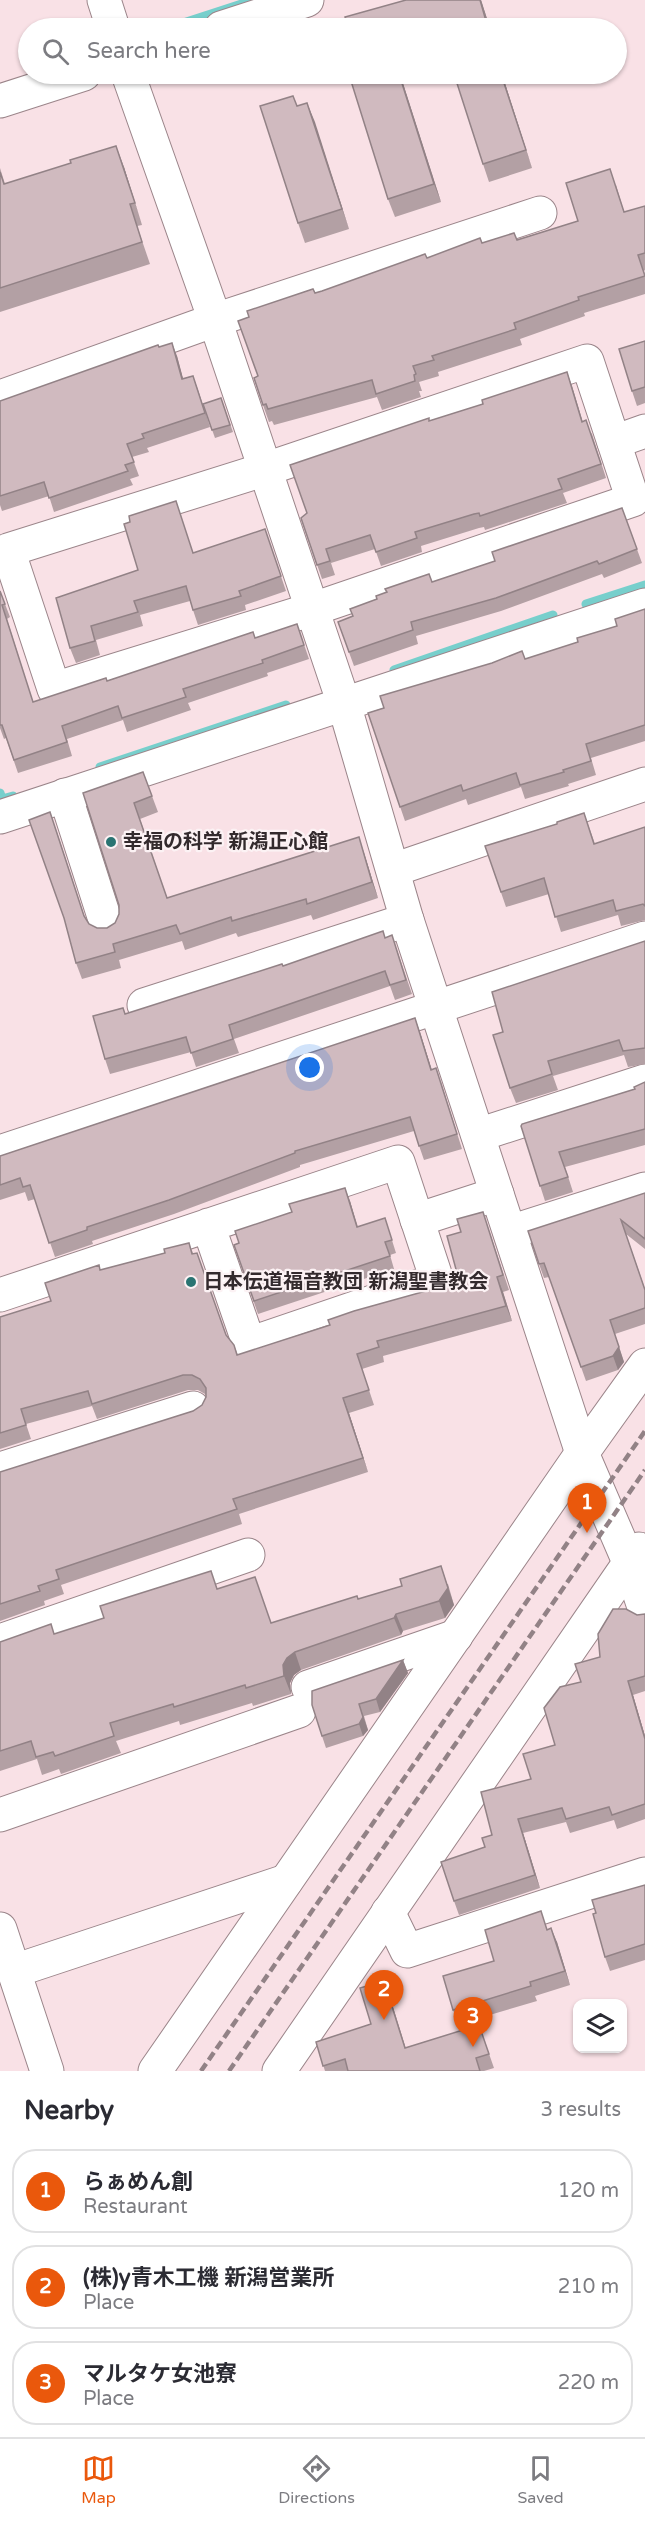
<!DOCTYPE html>
<meta charset="utf-8">
<style>
:root{--surface:#fff;--page:#f2f2f3;--text:#2b2b33;--muted:#7c7c81;--line:#e1e1e2;--accent:#ea580c}
body{margin:0;font-family:"Varela Round","Noto Sans JP",sans-serif;background:var(--page);color:var(--text)}
.controls{position:absolute;right:18px;bottom:18px;display:grid;overflow:hidden;border-radius:12px;box-shadow:0 2px 4px #0004}
.controls button{width:54px;height:54px;display:grid;place-items:center;padding:0;border:0;border-bottom:2px solid var(--line);background:var(--surface);color:var(--text);font:30px sans-serif}
.you{position:absolute;left:310px;top:1068px;width:21px;height:21px;margin:-15px;border:4px solid #fff;border-radius:50%;background:#1a73e8;box-shadow:0 0 0 9px #1a73e833}
.badge{display:grid;place-items:center;width:39px;height:39px;border-radius:50%;background:var(--accent);color:#fff;font-size:20px;font-weight:700}
.pin{position:absolute;translate:-50% -50px;filter:drop-shadow(0 2px 3px #0008)}
.pin::after{content:'';position:absolute;top:32px;width:21px;height:18px;background:inherit;clip-path:polygon(0 0,100% 0,50% 100%)}
.list{margin:0;padding:0;list-style:none}
h2{display:flex;justify-content:space-between;align-items:center;height:78px;margin:0;padding:0 24px;font-size:26px}
h2 small{font-size:20px;font-weight:400;color:var(--muted)}
.list li{display:grid;grid-template-columns:39px 1fr auto;gap:18px;align-items:center;box-sizing:border-box;height:84px;margin:0 12px 12px;padding:0 12px;border:2px solid var(--line);border-radius:24px}
.list b{display:block;font-size:22px;white-space:nowrap}
.list p{margin:0;font-size:20px;white-space:nowrap;color:var(--muted)}
.list em{font-size:20px;font-style:normal;color:var(--muted)}
.icon{flex:none;width:33px;height:33px;fill:none;stroke:currentColor;stroke-width:2;stroke-linecap:round;stroke-linejoin:round}
.map{position:relative;flex:none;width:645px;height:2071px;overflow:hidden}
.search{position:absolute;background:var(--surface);box-shadow:0 2px 4px #0004;left:18px;right:18px;top:18px;height:66px;display:flex;align-items:center;gap:15px;box-sizing:border-box;padding:0 21px;border-radius:33px;color:var(--muted);font-size:22px}
.sheet{height:366px;background:var(--surface)}
nav{display:flex;justify-content:space-around;align-items:center;box-sizing:border-box;height:84px;border-top:2px solid var(--line);background:var(--surface);font-size:16px;color:var(--muted)}
nav a{display:grid;justify-items:center;gap:3px}
nav .on{color:var(--accent)}
.map>svg:first-child{display:block}
.lines{fill:none;stroke-linecap:round;stroke-linejoin:round}
.stream{stroke:#77cfcc;stroke-width:9}
.street-casing{stroke:#9b858a;stroke-width:35}
.street{stroke:#fff;stroke-width:33}
.rail{stroke:#928286;stroke-width:4.5;stroke-dasharray:9 4.5;stroke-linecap:butt}
.wall{fill:#b3a0a4}
.shaded-wall{fill:#928286}
.building{fill:#d0babf;stroke:#928286;stroke-width:1.5}
.poi-dot{fill:#2a7472;stroke:#fcf2f4;stroke-width:2}
.labels{text-anchor:middle;dominant-baseline:central;stroke-width:4.5;stroke-linejoin:round;paint-order:stroke}
.poi-label{font-size:20px;font-weight:bold;fill:#332a2d;stroke:#fcf2f4;text-anchor:start}
</style>
<div class="map">
<svg width="645" height="2071" viewBox="0 0 645 2071">
<rect width="100%" height="100%" fill="#f9e1e6"/>
<g class="lines">
<g class="stream">
<path d="M168 28 254 0"/>
<path d="M586 604 645 585"/>
<path d="M394 670 553 615"/>
<path d="M100 767 286 705"/>
<path d="M0 793 2 799 13 796"/>
</g>
<g class="street-casing">
<g id="street">
<path d="M104 0 113 28"/>
<path d="M221 28 307 0"/>
<path d="M128 74 215 320 344 704 407 920 582 1453 629 1562 645 1610"/>
<path d="M0 101 84 74"/>
<path d="M587 361 633 500 313 609 54 689 8 550 266 469Z"/>
<path d="M0 397 215 320 540 213"/>
<path d="M614 442 645 431"/>
<path d="M65 795 107 926"/>
<path d="M0 817 645 605"/>
<path d="M393 870 645 784"/>
<path d="M144 1005 407 920"/>
<path d="M478 1135 645 1081"/>
<path d="M0 1152 645 938"/>
<path d="M417 1220 497 1194"/>
<path d="M510 1232 645 1189"/>
<path d="M0 1295 398 1162 437 1280 249 1344 208 1225"/>
<path d="M0 1469 193 1408"/>
<path d="M0 1641 248 1555"/>
<path d="M308 1687 456 1636"/>
<path d="M0 1815 299 1711"/>
<path d="M388 1912 407 1951 645 1874"/>
<path d="M0 1929 47 2071"/>
<path d="M14 1971 286 1881"/>
<path d="M155 2071 582 1453 645 1365"/>
<path d="M279 2071 639 1549"/>
</g>
</g>
<use href="#street" class="street"/>
<g class="rail">
<path d="M201 2071 645 1431"/>
<path d="M229 2071 645 1470"/>
</g>
</g>
<g class="wall">
<path d="M406 0H481L490 28H349Z"/>
<path d="M400 74 441 202 395 217 388 199Z"/>
<path d="M502 74 532 168 489 182 483 164Z"/>
<path d="M307 103 349 229 305 243 298 223Z"/>
<path d="M124 167 142 225 137 226 150 264 0 312V168L5 184Z"/>
<path d="M616 185 624 212 645 206V270L644 271 645 275V294L584 313 585 316 520 339 522 345 438 372 439 376 419 382 422 391H419L421 397 382 410 377 397 274 425 272 421 269 422 263 405 258 376 315 293 427 258 482 243 517 240 578 221Z"/>
<path d="M645 341V403L637 406 632 391Z"/>
<path d="M159 347 177 356 183 379 193 376 210 427 147 448 149 452 132 457 139 476 130 479 133 485 54 512 49 496 2 511 0 505V401Z"/>
<path d="M567 372 582 422 592 434 606 478 563 493 567 503 485 530 484 527 479 528 421 546 422 552 381 566 375 549 331 563 335 575 322 579 301 518 429 421 483 404Z"/>
<path d="M221 398 233 432 215 438 203 404Z"/>
<path d="M176 501 193 553 265 529 286 591 245 605 246 610 198 625 190 601 140 615 143 626 96 640 100 655 76 663 70 648 138 570 130 522Z"/>
<path d="M622 508 642 563 604 578 602 574 501 611 416 636 418 644 354 666 338 622 353 616 432 582 495 561Z"/>
<path d="M0 591 10 617 7 619 33 702 255 638 297 624 309 659 267 673 268 676 188 703 191 710 127 732 123 720 67 739 72 756 18 773 6 738 4 739 0 728Z"/>
<path d="M645 609V741L591 758 596 775 568 784 569 786 525 799 521 787 468 805 466 799 405 821 368 713 525 659 578 642 617 626Z"/>
<path d="M143 772 158 812 140 819 167 898 364 853 378 898 313 920 311 915 238 937 236 933 185 950 182 941 119 960 121 968 82 979 76 963 56 829 85 918 89 924 97 928H107L115 923 119 914V905L83 793Z"/>
<path d="M584 813 595 844 645 827V920L621 926 618 915 561 932 549 894 506 907 485 846 557 824Z"/>
<path d="M385 938 397 950 412 994 395 1000 390 986 234 1039 239 1053 196 1067 191 1052 110 1074 105 1059 125 1014 283 966Z"/>
<path d="M645 941V1064L628 1067 624 1055 553 1076 558 1090 516 1103 510 1088 503 1032Z"/>
<path d="M415 1018 432 1070 441 1082 462 1149 424 1160 414 1131 300 1165V1167L174 1214 92 1241 93 1244 55 1257 35 1199 28 1201 25 1192 0 1200V1156Z"/>
<path d="M645 1082V1145L565 1167 573 1192 545 1201 521 1126 635 1089Z"/>
<path d="M645 1193V1249L626 1234 645 1289V1324L615 1334 624 1362 618 1370 586 1381 549 1277 544 1278 539 1264Z"/>
<path d="M350 1201 358 1227 385 1218 396 1253 390 1255 394 1269 258 1314 234 1245Z"/>
<path d="M483 1212 509 1290 503 1292 512 1321 383 1356 384 1362 362 1369 374 1405 349 1413 368 1472 239 1514 242 1524 61 1585 64 1594 44 1601 45 1605 0 1621V1472L193 1411 202 1405 206 1397 205 1394 198 1390H188L97 1419 92 1406 26 1424 31 1439 0 1449V1317L51 1301 100 1270 165 1253 189 1243 226 1336 234 1345 238 1355 444 1286 457 1273 461 1232Z"/>
<path d="M448 1584 454 1605 445 1618 403 1631 401 1635 301 1670 294 1675 290 1683 291 1694 253 1706 252 1703 180 1725 179 1721 116 1741 121 1753 61 1774 59 1769 42 1775 37 1759 0 1771V1642L54 1634 217 1589 271 1623 358 1599Z"/>
<path d="M645 1614V1691L633 1695 645 1736V1819L617 1829 614 1820 570 1833 566 1822 523 1833 540 1888 459 1915 454 1901 492 1835 555 1745 581 1682 600 1657 637 1615Z"/>
<path d="M403 1660 408 1673 380 1712 364 1716 368 1730 363 1736 326 1748 322 1736Z"/>
<path d="M645 1885V1960L610 1971 605 1957 596 1913Z"/>
<path d="M547 1929 557 1942 570 1985 535 1996 537 2001 459 2024 453 2010 494 1961Z"/>
<path d="M384 1981 405 2048 479 2025 494 2068 484 2071H325L316 2042 371 2024Z"/>
</g>
<g class="shaded-wall">
<path d="M480 0H481L490 28H489Z"/>
<path d="M399 74H400L441 202 434 184Z"/>
<path d="M501 74H502L532 168 526 150Z"/>
<path d="M307 103 315 122 349 229 342 209Z"/>
<path d="M116 146 124 167 142 225 135 203Z"/>
<path d="M172 343 177 356 187 393 182 379Z"/>
<path d="M567 372 572 386 587 436 582 422Z"/>
<path d="M193 376 198 390 210 427 205 413Z"/>
<path d="M359 837 364 853 378 898 372 882Z"/>
<path d="M415 1018 420 1032 436 1084 431 1070Z"/>
<path d="M345 1188 350 1201 361 1240Z"/>
<path d="M497 1277 503 1292 512 1321 506 1306Z"/>
<path d="M610 1320 624 1362 618 1370 613 1356Z"/>
<path d="M343 1398 349 1413 368 1472 363 1458Z"/>
<path d="M441 1566 454 1605 445 1618 439 1601Z"/>
<path d="M396 1614 403 1631 401 1635 394 1618Z"/>
<path d="M295 1652 301 1670 294 1675 290 1683 291 1694 284 1676 283 1665 287 1658Z"/>
<path d="M403 1660 408 1673 380 1712 376 1699Z"/>
<path d="M628 1681 633 1695 645 1736V1739Z"/>
<path d="M359 1704 368 1730 363 1736 359 1724Z"/>
<path d="M518 1819 523 1833 540 1888 535 1875Z"/>
<path d="M551 1928 557 1942 570 1985 565 1971Z"/>
<path d="M384 1981 389 1994 410 2062 405 2048Z"/>
</g>
<g class="building">
<path d="M406 0H480L486 21 484 22 487 28H349L345 17Z"/>
<path d="M361 74H399L434 184 388 199 351 81 362 78Z"/>
<path d="M454 74H501L526 150 483 164Z"/>
<path d="M293 96 297 106 307 103 342 209 298 223 260 106Z"/>
<path d="M116 146 135 203 130 204 142 242 0 288V172L4 184 71 163 70 160Z"/>
<path d="M610 169 624 212 645 206V253L638 255 645 276 578 297 579 300 514 323 516 329 432 356 434 360 413 366 416 374 414 375 415 381 376 394 372 380 268 409 266 404 263 405 254 378 258 376 238 321 249 317 247 311 313 289 315 293 322 291 425 254 427 258 480 238 482 243 514 233 517 240 578 221 566 183Z"/>
<path d="M645 341V387L632 391 619 349Z"/>
<path d="M172 343 182 379 193 376 205 413 142 434 144 438 127 444 134 462 125 465 128 471 49 498 44 482 0 496V401L158 345 159 347Z"/>
<path d="M567 372 582 422 586 420 601 464 558 479 562 489 480 516 479 513 474 514 415 532 417 538 376 552 370 535 326 549 330 561 317 565 301 518 307 513 290 465 429 418V421L483 404 482 400Z"/>
<path d="M221 398 230 425 212 430 203 404Z"/>
<path d="M176 501 193 553 265 529 281 576 239 591 241 596 193 610 186 586 134 601 138 612 91 626 95 641 70 648 56 598 138 570 124 524 130 522 129 516Z"/>
<path d="M622 508 637 549 599 564 597 561 496 598 411 622 413 630 349 652 338 622 353 616 350 609 377 599 376 596 387 592 385 589 429 574 432 582 495 561 492 552Z"/>
<path d="M0 591 5 604 2 605 33 702 106 678 107 681 253 632 255 638 297 624 304 645 262 660 263 663 183 689 186 697 122 718 118 706 62 726 67 742 14 760 2 725H0Z"/>
<path d="M645 609V725L586 744 591 761 563 770 564 772 520 785 516 773 463 791 461 785 400 807 368 713 384 708 380 696 492 663 522 651 525 659 578 642 577 638 617 626 615 619Z"/>
<path d="M143 772 152 796 134 803 167 898 359 837 372 882 307 904 306 899 232 921 231 917 180 934 176 925 113 944 115 952 76 963 64 918 29 820 50 812 84 916 89 924 97 928H107L115 923 119 914V905L83 793Z"/>
<path d="M584 813 594 844 645 827V906L643 904 616 911 613 900 555 917 544 878 501 892 485 846 557 824V822Z"/>
<path d="M383 931 385 938 392 935 406 980 390 985 385 971 229 1025 233 1039 191 1053 186 1037 105 1059 93 1016 123 1008 125 1014 282 964 283 966Z"/>
<path d="M645 941V1048L623 1051 619 1040 548 1061 552 1074 510 1088 493 1035 503 1032 492 992Z"/>
<path d="M415 1018 431 1070 436 1068 457 1134 419 1146 410 1117 295 1151V1153L169 1200 87 1227V1230L49 1243 30 1185 23 1187 20 1178 0 1185V1156Z"/>
<path d="M645 1082V1129L559 1152 568 1177 540 1186 521 1126 522 1124 635 1089 634 1087Z"/>
<path d="M345 1188 357 1227 385 1218 392 1240 385 1242 390 1256 254 1301 234 1245 239 1243 235 1231 292 1212 289 1204Z"/>
<path d="M645 1193V1239L621 1220 645 1290V1308L610 1320 619 1347 613 1356 581 1367 544 1263 539 1264 528 1231Z"/>
<path d="M483 1212 503 1275 497 1277 506 1306 377 1341 379 1347 357 1354 369 1390 343 1398 363 1458 233 1499 237 1509 56 1570 59 1579 38 1586 40 1591 0 1604V1472L193 1411 202 1405 206 1397V1388L200 1379 192 1375H183L92 1404 88 1391 21 1409 26 1425 0 1433V1317L51 1301 45 1283 99 1265 100 1270 165 1253 164 1249 189 1243 192 1254 197 1253 226 1335 234 1345 237 1355 330 1325 328 1320 354 1311 444 1286 442 1280 457 1273 447 1236 461 1232 457 1219Z"/>
<path d="M441 1566 448 1588 439 1601 396 1614 394 1618 295 1652 287 1658 283 1665 284 1676 246 1688 245 1685 174 1707 173 1704 110 1723 114 1736 55 1756 53 1752 36 1757 31 1741 0 1751V1642L51 1624 54 1634 104 1618 100 1606 211 1571 217 1589 255 1577 271 1623 357 1596 358 1599 402 1586 400 1579Z"/>
<path d="M613 1609H626L637 1615 645 1614V1676L628 1681 645 1739V1804L612 1815 609 1807 566 1819 562 1808 518 1819 535 1875 454 1901 441 1862 485 1847 482 1838 492 1835 481 1792 531 1779 523 1754 555 1745 544 1708 560 1687 581 1682 575 1664 600 1657 598 1634Z"/>
<path d="M403 1660 376 1699 359 1704 363 1717 359 1724 322 1736 312 1705V1691Z"/>
<path d="M645 1885V1944L605 1957 593 1914 596 1913 592 1900Z"/>
<path d="M541 1911 547 1930 551 1928 565 1971 530 1982 531 1986 453 2010 443 1976 494 1961 485 1930Z"/>
<path d="M384 1981 405 2048 479 2025 489 2054 476 2058 480 2071H348L345 2059 323 2066 316 2042 371 2024 360 1988Z"/>
</g>
<g class="poi-dot">
<circle cx="111" cy="842" r="6"/>
<circle cx="191" cy="1282" r="6"/>
</g>
<g class="labels">
<g class="poi-label">
<text x="123" y="842">幸福の科学 新潟正心館</text>
<text x="203" y="1282">日本伝道福音教団 新潟聖書教会</text>
</g>
</g>
</svg>
<div class="controls">
<button><svg class="icon" aria-label="layers" viewBox="0 0 24 24"><path d="M12 4l9 5-9 5-9-5zM3 14l9 5 9-5"/></svg></button>
</div>
<div class="you"></div>
<div class="pin badge" style="left:587px;top:1533px">1</div>
<div class="pin badge" style="left:384px;top:2020px">2</div>
<div class="pin badge" style="left:473px;top:2047px">3</div>
<div class="search"><svg class="icon" aria-label="search" viewBox="0 0 24 24"><circle cx="10" cy="10" r="6"/><path d="M15 15l6 6"/></svg>Search here</div>
</div>
<section class="sheet">
<h2>Nearby<small>3 results</small></h2>
<ul class="list">
<li><span class="badge">1</span><div><b>らぁめん創</b><p>Restaurant</p></div><em>120 m</em></li>
<li><span class="badge">2</span><div><b>(株)y青木工機 新潟営業所</b><p>Place</p></div><em>210 m</em></li>
<li><span class="badge">3</span><div><b>マルタケ女池寮</b><p>Place</p></div><em>220 m</em></li>
</ul>
</section>
<nav>
<a class="on"><svg class="icon" aria-label="map" viewBox="0 0 24 24"><path d="M3 6l6-2 6 2 6-2v14l-6 2-6-2-6 2zM9 4v14M15 6v14"/></svg>Map</a>
<a><svg class="icon" aria-label="directions" viewBox="0 0 24 24"><path d="M12 3l9 9-9 9-9-9zM9 14v-3h6M13 9l2 2-2 2"/></svg>Directions</a>
<a><svg class="icon" aria-label="saved" viewBox="0 0 24 24"><path d="M7 4h10v16l-5-4-5 4z"/></svg>Saved</a>
</nav>
